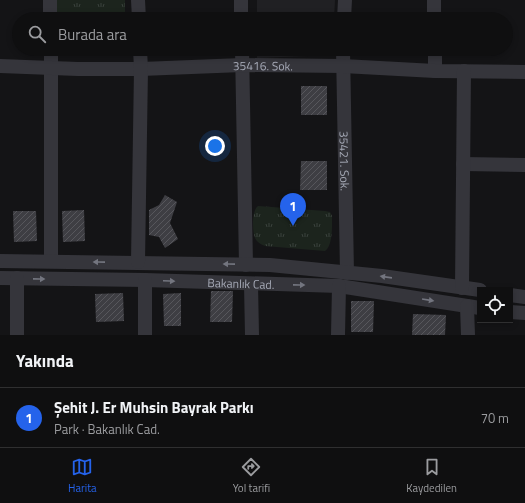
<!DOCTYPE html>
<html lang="tr">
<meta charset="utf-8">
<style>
:root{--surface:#0f0f10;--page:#181819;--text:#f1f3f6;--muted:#9b9c9f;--line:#2f2f30;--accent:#2563eb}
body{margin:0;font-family:"Titillium Web",sans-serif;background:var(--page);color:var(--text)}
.controls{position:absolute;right:12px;bottom:12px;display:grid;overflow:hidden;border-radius:0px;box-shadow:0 2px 6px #0003}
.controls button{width:36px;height:36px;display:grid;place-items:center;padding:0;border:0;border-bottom:1px solid var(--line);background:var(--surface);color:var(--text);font:20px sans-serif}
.you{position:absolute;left:215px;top:146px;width:14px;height:14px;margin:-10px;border:3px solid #fff;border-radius:50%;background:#1a73e8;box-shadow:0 0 0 6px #1a73e833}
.badge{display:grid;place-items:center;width:26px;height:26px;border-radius:50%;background:var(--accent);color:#fff;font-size:13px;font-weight:700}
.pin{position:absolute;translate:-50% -33px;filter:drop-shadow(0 1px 2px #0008)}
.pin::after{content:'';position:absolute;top:21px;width:14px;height:12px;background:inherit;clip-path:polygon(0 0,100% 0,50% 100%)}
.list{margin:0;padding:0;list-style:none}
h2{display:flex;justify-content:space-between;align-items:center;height:52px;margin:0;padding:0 16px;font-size:17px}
h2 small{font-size:13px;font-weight:400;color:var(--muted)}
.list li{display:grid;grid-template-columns:26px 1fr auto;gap:12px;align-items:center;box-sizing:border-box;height:60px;padding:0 16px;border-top:1px solid var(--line)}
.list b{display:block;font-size:15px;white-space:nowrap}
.list p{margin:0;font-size:13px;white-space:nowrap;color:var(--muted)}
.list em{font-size:13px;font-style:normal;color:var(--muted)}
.icon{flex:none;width:22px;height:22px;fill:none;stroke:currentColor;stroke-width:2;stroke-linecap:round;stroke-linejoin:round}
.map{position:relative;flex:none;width:525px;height:335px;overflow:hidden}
.search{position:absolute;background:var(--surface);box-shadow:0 2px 6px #0003;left:12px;right:12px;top:12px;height:44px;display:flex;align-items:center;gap:10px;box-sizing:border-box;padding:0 14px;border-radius:22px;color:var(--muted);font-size:15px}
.sheet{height:112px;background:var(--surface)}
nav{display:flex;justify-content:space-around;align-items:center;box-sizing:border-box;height:56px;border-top:1px solid var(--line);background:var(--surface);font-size:11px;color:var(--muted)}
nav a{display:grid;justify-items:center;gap:2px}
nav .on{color:var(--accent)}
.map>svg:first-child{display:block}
.built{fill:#202023}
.park{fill:url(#park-tufts)}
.building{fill:url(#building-hatch)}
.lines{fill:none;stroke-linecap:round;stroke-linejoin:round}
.minor{stroke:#35353b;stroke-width:14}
.oneway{fill:#73757f}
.labels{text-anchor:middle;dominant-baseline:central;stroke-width:3;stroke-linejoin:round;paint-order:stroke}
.street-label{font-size:12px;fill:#a5a9b6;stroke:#0f0f11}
</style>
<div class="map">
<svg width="525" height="335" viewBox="0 0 525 335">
<defs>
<pattern id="park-tufts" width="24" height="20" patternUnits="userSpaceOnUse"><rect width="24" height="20" fill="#1c241d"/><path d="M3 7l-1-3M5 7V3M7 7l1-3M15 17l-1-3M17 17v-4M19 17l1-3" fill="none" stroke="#3a413c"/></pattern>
<pattern id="building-hatch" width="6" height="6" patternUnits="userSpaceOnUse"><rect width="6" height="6" fill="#3e3e43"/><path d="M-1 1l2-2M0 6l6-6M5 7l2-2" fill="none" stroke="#57575c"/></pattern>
</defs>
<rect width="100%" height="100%" fill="#141416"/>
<g class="built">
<path d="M257 0H335L334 19H257Z"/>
<path d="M257 49H333V55L257 58Z"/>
</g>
<g class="park">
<rect x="56" y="0" width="69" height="19"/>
<path d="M57 49H125V50L57 51Z"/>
<path d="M258 206 325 211 330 212 332 216C332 225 333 246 325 251L265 246C260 244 257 242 255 238 252 231 252 210 258 206Z"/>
</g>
<g class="building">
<rect x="301" y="86" width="26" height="29"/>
<path d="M301 161H327V190H300Z"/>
<path d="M165 195 177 202 170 223 178 239 165 248 159 237 149 235V210L159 205Z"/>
<path d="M84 210 85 241 63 242 62 211Z"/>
<path d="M13 211H36L37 241 14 242Z"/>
<path d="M211 291H233L232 322H210Z"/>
<path d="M123 293 124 321 96 322 95 294Z"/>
<path d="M181 293V326H164L163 294Z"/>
<path d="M351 301H374L373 332H351Z"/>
<path d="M413 314 446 315 445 335H412Z"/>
</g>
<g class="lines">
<g class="minor">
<path d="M50 0V19"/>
<path d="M138 0 139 19"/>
<path d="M241 0V19"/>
<path d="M434 0V19"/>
<path d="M344 19 345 0"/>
<path d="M51 49V261"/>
<path d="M242 49 246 265"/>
<path id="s1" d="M343 49 347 273"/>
<path d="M435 49V71"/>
<path id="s2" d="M0 66 78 69H141L242 65 343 66 435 71 525 72"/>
<path d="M463 164 525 165"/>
<path d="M0 261 270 265 382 276 480 290"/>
<path d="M138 262 141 69 140 49"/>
<path id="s3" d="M0 278 145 280 339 286 480 308"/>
<path d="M17 278V335"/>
<path d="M145 280V335"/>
<path d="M251 284 252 335"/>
<path d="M462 288 464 71"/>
<path d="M510 295 525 297"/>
<path d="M467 306 468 335"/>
<path d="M510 312 525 313"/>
<path d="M338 335 339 286"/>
</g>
</g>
<defs><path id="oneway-solid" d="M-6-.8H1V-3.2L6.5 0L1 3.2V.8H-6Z"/></defs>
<g class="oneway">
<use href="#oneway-solid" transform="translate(99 262) rotate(-179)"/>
<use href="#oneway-solid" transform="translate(229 264) rotate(-179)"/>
<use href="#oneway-solid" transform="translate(386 277) rotate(-172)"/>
<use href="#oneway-solid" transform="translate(39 279) rotate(1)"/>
<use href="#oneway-solid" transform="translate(169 281) rotate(2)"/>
<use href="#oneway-solid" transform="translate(299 285) rotate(1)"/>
<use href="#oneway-solid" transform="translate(428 300) rotate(9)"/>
</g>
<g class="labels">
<g class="street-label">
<text stroke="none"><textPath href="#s2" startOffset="263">35416. Sok.</textPath></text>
<text stroke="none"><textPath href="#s1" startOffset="112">35421. Sok.</textPath></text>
<text stroke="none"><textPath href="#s3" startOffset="241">Bakanlık Cad.</textPath></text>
</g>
</g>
</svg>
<div class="controls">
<button><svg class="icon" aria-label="locate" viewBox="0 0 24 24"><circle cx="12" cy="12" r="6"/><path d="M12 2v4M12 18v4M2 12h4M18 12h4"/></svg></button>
</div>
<div class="you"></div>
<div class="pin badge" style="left:293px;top:226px">1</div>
<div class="search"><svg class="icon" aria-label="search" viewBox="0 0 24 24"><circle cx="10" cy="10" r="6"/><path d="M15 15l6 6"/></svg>Burada ara</div>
</div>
<section class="sheet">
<h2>Yakında<small></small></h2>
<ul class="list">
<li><span class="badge">1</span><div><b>Şehit J. Er Muhsin Bayrak Parkı</b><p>Park · Bakanlık Cad.</p></div><em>70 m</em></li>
</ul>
</section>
<nav>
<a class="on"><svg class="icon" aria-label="map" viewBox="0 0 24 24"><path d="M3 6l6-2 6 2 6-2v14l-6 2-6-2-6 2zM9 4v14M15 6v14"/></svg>Harita</a>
<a><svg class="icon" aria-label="directions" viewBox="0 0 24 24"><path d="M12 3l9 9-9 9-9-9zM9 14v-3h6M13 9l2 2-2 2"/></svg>Yol tarifi</a>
<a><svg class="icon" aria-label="saved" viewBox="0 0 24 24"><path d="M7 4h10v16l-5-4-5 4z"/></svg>Kaydedilen</a>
</nav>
